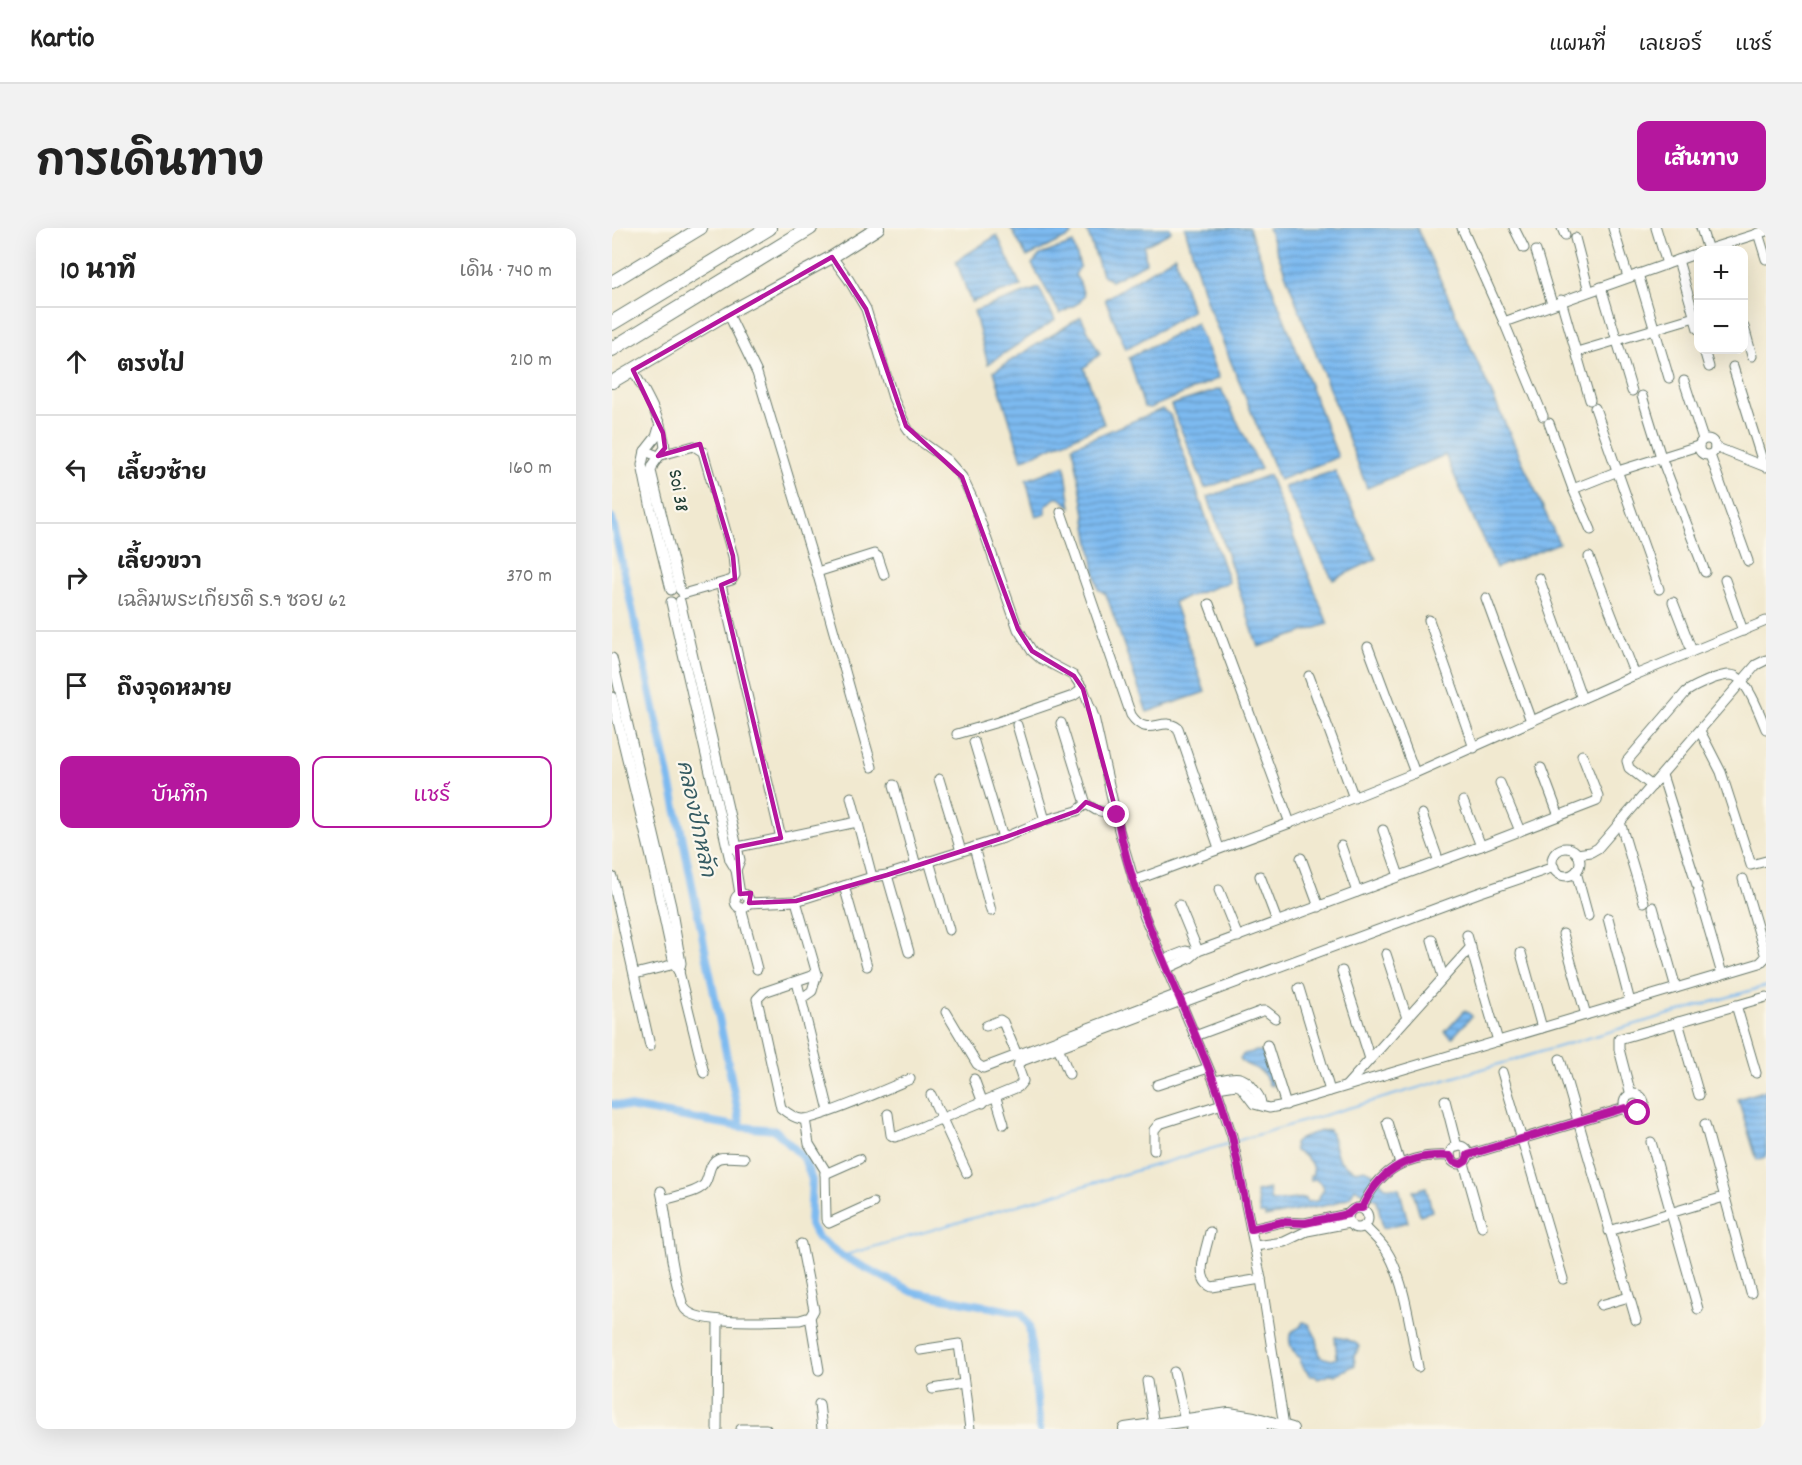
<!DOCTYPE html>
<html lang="th">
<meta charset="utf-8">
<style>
:root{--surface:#fff;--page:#f2f2f2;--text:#222;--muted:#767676;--line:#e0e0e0;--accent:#b5179e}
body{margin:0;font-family:Dekko,"Playpen Sans Thai",sans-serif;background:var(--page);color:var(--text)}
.controls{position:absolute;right:18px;top:18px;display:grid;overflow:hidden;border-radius:12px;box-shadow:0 6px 24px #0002}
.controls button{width:54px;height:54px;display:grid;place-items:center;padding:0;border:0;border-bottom:2px solid var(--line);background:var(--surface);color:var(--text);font:30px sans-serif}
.stop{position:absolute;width:18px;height:18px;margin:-14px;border:4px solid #b5179e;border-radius:50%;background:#fff}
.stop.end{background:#b5179e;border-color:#fff;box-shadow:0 2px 6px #0008}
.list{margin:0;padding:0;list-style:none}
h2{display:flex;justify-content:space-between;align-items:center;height:78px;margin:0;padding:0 24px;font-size:26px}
h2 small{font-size:20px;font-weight:400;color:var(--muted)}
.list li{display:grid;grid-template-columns:39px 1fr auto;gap:18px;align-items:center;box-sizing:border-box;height:108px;padding:0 24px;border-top:2px solid var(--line)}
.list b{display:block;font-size:22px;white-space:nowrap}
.list p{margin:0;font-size:20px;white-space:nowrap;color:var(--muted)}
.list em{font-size:20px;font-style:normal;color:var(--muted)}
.actions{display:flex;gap:12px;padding:18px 24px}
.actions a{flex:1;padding:14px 0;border:2px solid var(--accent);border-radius:12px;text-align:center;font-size:21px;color:var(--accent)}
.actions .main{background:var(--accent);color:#fff}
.icon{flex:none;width:33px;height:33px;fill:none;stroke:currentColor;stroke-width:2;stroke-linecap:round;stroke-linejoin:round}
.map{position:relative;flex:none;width:1154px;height:1201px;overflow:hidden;border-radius:12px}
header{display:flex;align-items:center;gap:36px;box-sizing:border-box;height:84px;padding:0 30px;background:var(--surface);border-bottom:2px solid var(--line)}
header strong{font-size:28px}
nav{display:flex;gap:33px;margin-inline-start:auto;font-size:21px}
.intro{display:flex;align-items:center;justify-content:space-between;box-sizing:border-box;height:144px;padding:0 36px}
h1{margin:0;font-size:42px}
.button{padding:15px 27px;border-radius:12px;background:var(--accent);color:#fff;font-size:21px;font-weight:700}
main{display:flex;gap:36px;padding:0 36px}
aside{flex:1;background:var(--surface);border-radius:12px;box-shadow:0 6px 24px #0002}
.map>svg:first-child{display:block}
.water{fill:url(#water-rules);stroke:#4e7c92;stroke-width:1.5}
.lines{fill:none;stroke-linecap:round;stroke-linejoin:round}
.stream{stroke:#7dbaf0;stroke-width:2}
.canal{stroke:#7dbaf0;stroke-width:8}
.minor-casing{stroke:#68796b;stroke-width:11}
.major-casing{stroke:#68796b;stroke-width:14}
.highway-casing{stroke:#68796b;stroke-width:16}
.minor{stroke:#fff;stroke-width:9}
.major{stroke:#fff;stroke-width:12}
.highway{stroke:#fff;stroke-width:14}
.route{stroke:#b5179e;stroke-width:8}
.marked{fill:none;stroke:#b5179e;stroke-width:4.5;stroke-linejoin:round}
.labels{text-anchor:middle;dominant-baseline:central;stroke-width:4.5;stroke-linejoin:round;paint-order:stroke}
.street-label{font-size:20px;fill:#1f3d34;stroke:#fbf7ec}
.water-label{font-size:21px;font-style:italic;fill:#365c63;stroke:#fbf7ec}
</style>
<header>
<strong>Kartio</strong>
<nav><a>แผนที่</a><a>เลเยอร์</a><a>แชร์</a></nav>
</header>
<div class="intro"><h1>การเดินทาง</h1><a class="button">เส้นทาง</a></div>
<main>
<aside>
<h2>10 นาที<small>เดิน · 740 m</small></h2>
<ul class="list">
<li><svg class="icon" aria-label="ahead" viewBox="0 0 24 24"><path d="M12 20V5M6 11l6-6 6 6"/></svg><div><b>ตรงไป</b></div><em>210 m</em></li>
<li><svg class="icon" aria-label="left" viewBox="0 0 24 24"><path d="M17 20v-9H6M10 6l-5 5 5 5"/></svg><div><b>เลี้ยวซ้าย</b></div><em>160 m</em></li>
<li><svg class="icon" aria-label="right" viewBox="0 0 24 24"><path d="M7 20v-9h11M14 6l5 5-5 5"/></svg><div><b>เลี้ยวขวา</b><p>เฉลิมพระเกียรติ ร.9 ซอย 62</p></div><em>370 m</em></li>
<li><svg class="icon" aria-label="arrive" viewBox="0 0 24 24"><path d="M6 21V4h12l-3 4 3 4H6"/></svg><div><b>ถึงจุดหมาย</b></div></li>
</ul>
<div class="actions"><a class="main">บันทึก</a><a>แชร์</a></div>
</aside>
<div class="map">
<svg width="1154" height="1201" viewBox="0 0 1154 1201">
<defs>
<pattern id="water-rules" width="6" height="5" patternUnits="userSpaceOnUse" patternTransform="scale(1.5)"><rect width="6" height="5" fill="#7dbaf0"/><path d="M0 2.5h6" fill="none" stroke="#6698c3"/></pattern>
</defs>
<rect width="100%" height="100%" fill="#fbf7ec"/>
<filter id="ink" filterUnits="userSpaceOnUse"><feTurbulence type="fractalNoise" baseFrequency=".0167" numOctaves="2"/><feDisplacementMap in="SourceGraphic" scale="12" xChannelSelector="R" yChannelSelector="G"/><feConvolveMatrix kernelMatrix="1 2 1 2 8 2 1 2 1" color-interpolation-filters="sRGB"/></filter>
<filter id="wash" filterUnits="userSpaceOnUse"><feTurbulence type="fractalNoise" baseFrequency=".008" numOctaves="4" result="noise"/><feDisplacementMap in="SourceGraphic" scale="24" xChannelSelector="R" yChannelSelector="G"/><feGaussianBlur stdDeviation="1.35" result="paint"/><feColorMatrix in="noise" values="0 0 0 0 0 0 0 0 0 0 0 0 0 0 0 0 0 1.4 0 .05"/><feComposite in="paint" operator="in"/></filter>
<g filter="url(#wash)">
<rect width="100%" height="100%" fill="#f1e9d0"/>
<g class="water">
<path d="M399 0H457L460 7 415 29Z"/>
<path d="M474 0H558L559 4 532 18 534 35 499 53 490 46Z"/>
<path d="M573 0H637L726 229 667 252 595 75Z"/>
<path d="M656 0H805L947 315 884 340 833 227 755 260Z"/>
<path d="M385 7 409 58 359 74 344 33Z"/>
<path d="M461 15 468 38 463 47 468 55 472 68 468 74 448 86 420 36 428 27Z"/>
<path d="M563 28 580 83 514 121 493 71Z"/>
<path d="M427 60 443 92 376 136 362 83Z"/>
<path d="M469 89 488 126 472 140 492 196 410 232 382 143Z"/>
<path d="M584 95 607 150 538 180 532 179 517 130Z"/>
<path d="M609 161 649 241 593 260 559 177Z"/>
<path d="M550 181 558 187 617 354 562 374 593 464 535 484 494 366 486 361 461 218Z"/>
<path d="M453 237 459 279 448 270H443L434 278V286L424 289 414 252Z"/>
<path d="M723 243 764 331 721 352 672 259Z"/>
<path d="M657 247 716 396 646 419 596 269Z"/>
<path d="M853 782 860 788 840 810 833 804Z"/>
<path d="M645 823 651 824 661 858 657 857C651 835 633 842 628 830L632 826Z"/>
<path d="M1154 862V929L1145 932 1126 871Z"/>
<path d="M717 902C728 923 716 930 744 943L753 941 761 945 773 959 787 960 796 994 771 1000 765 972 743 960 738 969 721 976 653 989V986H648L644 964 657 961 659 974 692 970 695 974 705 973 712 961 709 956 703 951 699 952 698 948 701 947C702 934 694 928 683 923L682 916C689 908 706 903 717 902Z"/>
<path d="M814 959 820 983 808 987 801 963Z"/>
<path d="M691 1094 697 1096 705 1111 708 1129 720 1132 725 1130 723 1109C731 1110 742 1112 748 1119L742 1128 743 1137 723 1147 720 1146 706 1151 703 1148H698L688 1135V1130C680 1124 675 1113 679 1104L688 1099Z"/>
</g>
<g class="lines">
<g class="stream">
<path d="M624 913 1154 758"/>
<path d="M230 1028 619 915"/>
</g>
<g class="canal">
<path d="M0 290 70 607 129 899"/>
<path d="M0 876 129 899 163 902 192 930 200 952 198 997 206 1010 230 1028 301 1064 409 1085 417 1097 428 1201"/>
</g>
</g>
</g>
<g filter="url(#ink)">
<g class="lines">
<g class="minor-casing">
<g id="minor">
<path d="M850 0 892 94 931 188"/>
<path d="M902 0 912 20"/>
<path d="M950 0 953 7"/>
<path d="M1001 0 1016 49"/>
<path d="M1044 0 1055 36"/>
<path d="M1089 0 1096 22"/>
<path d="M1146 5 1154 31"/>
<path d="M963 10 977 63"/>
<path d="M1094 22 1154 3"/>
<path d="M924 23 940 76"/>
<path d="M220 29 237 52 254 81 281 170 294 198 300 207 335 232 350 249 361 272 406 401 420 423 428 430 462 448 471 461 482 489 507 602 532 687 602 853 620 908 649 1051 672 1198"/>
<path d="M1066 32 1086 101"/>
<path d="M1026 46 1057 150"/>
<path d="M989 59 1020 163"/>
<path d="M949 72 978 172"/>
<path d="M116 85 145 145 205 344 260 539"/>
<path d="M892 94 1086 25"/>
<path d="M1132 99 1140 128"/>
<path d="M1092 122 1097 139"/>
<path d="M965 124 1086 88"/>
<path d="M1121 139 1152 238"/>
<path d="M21 142C34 167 50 191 53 220L41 237 39 243 68 362"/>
<path d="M1072 153 1091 211"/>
<path d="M1030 168 1049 229 1093 344"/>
<path d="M983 180 1047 361"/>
<path d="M937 195 961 261 979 302"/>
<path d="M48 196 44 209 33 223 30 237 39 281 59 362"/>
<circle cx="1095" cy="219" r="8"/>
<path d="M1103 219 1154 239"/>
<path d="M33 223 46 228 82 218 91 224 121 328 123 347 120 352 71 366"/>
<path d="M1098 227 1136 333"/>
<path d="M961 261 1006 243 1086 218"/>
<path d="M449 284 519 487C536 512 549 487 566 500L607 620"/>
<path d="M977 329 1023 447"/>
<path d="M205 344 262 326 266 329 272 347"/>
<path d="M927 350 970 471"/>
<path d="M1113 352 1131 403"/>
<path d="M109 357 169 610"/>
<path d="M874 370 919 493"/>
<path d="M68 373 128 632 124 642"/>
<path d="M59 374 118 632 124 642 128 666"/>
<path d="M1061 374 1080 423"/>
<path d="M597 376 678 595"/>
<path d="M817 392 862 520"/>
<path d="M756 419 803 545"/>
<path d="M0 430 59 678 69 735 67 744"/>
<path d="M697 448 742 570"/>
<path d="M0 469 39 629 62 736 67 744 92 845"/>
<path d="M405 497 433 592"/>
<path d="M1088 503 1109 544 1139 637 1154 633"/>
<path d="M345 506 386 494 461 468 471 461"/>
<path d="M362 514 391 610"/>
<path d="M929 540 947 588"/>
<path d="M1050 547 1085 657"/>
<path d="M327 551 349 623"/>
<path d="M888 555 908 603"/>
<path d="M282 557 304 638"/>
<path d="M1040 558 1017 540 1015 533 1074 464C1082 458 1091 455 1100 451 1107 449 1116 445 1123 448 1136 453 1149 489 1154 501"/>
<path d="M239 569 260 649"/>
<path d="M851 573 869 618"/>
<path d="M474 576 484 582 505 587"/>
<path d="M810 586 827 634"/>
<path d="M1008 594 1032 674"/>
<path d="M771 602 787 648"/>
<path d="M729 618 745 664"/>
<path d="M362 619 379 683"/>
<path d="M121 620 245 594"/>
<circle cx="954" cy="634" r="14"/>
<path d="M965 626 979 624 986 620 1144 437 1154 432"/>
<path d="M689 630 707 679"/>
<path d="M317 633 337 702"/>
<path d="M964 644 976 688"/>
<path d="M275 647 297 724"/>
<path d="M648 648 665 693"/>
<path d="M0 649 38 818"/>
<path d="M521 653 678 595 803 545 1023 447 1154 393"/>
<path d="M232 658 255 738"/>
<path d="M607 662 626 709"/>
<path d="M1086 664 1110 746"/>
<circle cx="130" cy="673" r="7"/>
<path d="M184 673 205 746 200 763 190 770"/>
<path d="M137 675 184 673 260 649 275 647 391 610 433 592 465 583 474 576 449 495"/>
<path d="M567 677 586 723"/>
<path d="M1041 679 1064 760"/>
<path d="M129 680 145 741"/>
<path d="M996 690 1018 774"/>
<path d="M951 706 974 787"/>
<path d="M855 707 886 813"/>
<path d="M820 712 831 749"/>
<path d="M909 725 930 800"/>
<path d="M774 726 795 790"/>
<path d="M551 732 574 723 582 725"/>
<path d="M554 741 578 730 586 723 869 618 985 573 986 568 970 527"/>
<path d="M730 743 758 831"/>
<path d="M23 746 67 735"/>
<path d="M205 746 152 764 145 771 169 880C174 884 182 890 189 891 203 893 279 859 298 851"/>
<path d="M185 754 217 883"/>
<path d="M687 760 718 863"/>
<path d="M569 775 866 665 942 639"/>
<path d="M1124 777 1144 845"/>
<path d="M334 784 365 836 371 840 566 766"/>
<path d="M1066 794 1087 867"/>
<path d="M374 798 388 792 391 794 405 827"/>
<path d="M583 808 650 783H654L663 790"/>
<path d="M655 817 674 877"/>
<path d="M446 819 457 846"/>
<path d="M948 831 1024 1092"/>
<path d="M890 844 951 1051"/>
<path d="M362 851 371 875"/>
<path d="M602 853C619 850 629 844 641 860 645 866 649 869 649 877"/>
<path d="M545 857 596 840"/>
<path d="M735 857 859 719"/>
<path d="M605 860 624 857 629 859 642 876 657 880 668 878 1148 735 1154 729 1131 651"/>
<circle cx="1022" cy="876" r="10"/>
<path d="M319 867 355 945"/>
<path d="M1019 867 1007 821V811L1154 769"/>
<path d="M384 870 392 896"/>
<path d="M833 872 845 919"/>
<path d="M276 886 279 907 283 909 287 908 406 859 411 853 406 839 407 834 569 773"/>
<path d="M193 891 197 916 213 942 214 991 217 995 261 975"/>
<path d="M775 894 788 936"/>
<path d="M1093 896 1139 1065"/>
<path d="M1039 914 1086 1081"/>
<circle cx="847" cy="927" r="9"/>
<path d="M542 922V902L547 896 610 876"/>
<path d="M856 927 1013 880"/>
<path d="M852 935 870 999"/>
<path d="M213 946 247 931"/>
<path d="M49 963C57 997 57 1031 67 1064 69 1069 70 1077 73 1081 86 1098 166 1092 188 1092L198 1089 202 1082 189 1016"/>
<path d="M51 972C63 968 83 966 92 957 95 953 96 948 97 944 102 924 115 930 132 930"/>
<circle cx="746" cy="990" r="10"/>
<path d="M750 980C767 941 796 925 838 928"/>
<path d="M752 998C760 1006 768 1013 774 1022 793 1051 799 1105 806 1139"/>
<path d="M639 1001 670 994 693 995 736 986"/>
<path d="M997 1003 1112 969"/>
<path d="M598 1004C595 1020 581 1051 600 1059L649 1051"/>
<path d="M643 1018 672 1014 695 1003 737 995"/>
<path d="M989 1077 1017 1069"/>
<path d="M198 1089 207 1142"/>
<path d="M308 1122 347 1116 358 1201"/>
<path d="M562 1144 573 1192"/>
<path d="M535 1153 542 1197"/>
<path d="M321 1161 351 1156"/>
<path d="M207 1176 210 1201"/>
<path d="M105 1201 106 1093"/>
<path d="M129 1201H154"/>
</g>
</g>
<g class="major-casing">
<g id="major">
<path d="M0 54 89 0"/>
<path d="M0 154 116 85 220 29 266 0"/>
<path d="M513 1201 617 1186 642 1190 680 1201"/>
<path d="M580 1201 615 1197 649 1201"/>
</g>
</g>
<g class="highway-casing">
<g id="highway">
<path d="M0 95 157 0"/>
<path d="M0 121 198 0"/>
</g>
</g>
<use href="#minor" class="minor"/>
<use href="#major" class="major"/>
<use href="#highway" class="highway"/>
</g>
</g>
<g class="lines" filter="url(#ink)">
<path class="route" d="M505 587C522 689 577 778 610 876L620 908 639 1001 670 994 693 995 736 986 743 980H750C767 942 796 925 838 928L842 934 849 936 854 933 856 927 1013 880 1019 885H1026"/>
</g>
<path class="marked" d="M220 29 254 81 294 198 350 249 406 401 420 423 462 448 471 461 505 587 474 574 465 583 391 610 275 647 184 673 137 675 139 665 128 666 125 619 169 610 109 357 123 351 121 328 88 216 46 228 53 220 51 205 21 142Z"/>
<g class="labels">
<g class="street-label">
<text transform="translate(65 263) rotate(80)">Soi 38</text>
</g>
<g class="water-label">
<text transform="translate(82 591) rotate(78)">คลองปักหลัก</text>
</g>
</g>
</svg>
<div class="controls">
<button>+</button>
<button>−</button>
</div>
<div class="stop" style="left:1026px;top:885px"></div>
<div class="stop end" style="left:505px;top:587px"></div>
</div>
</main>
